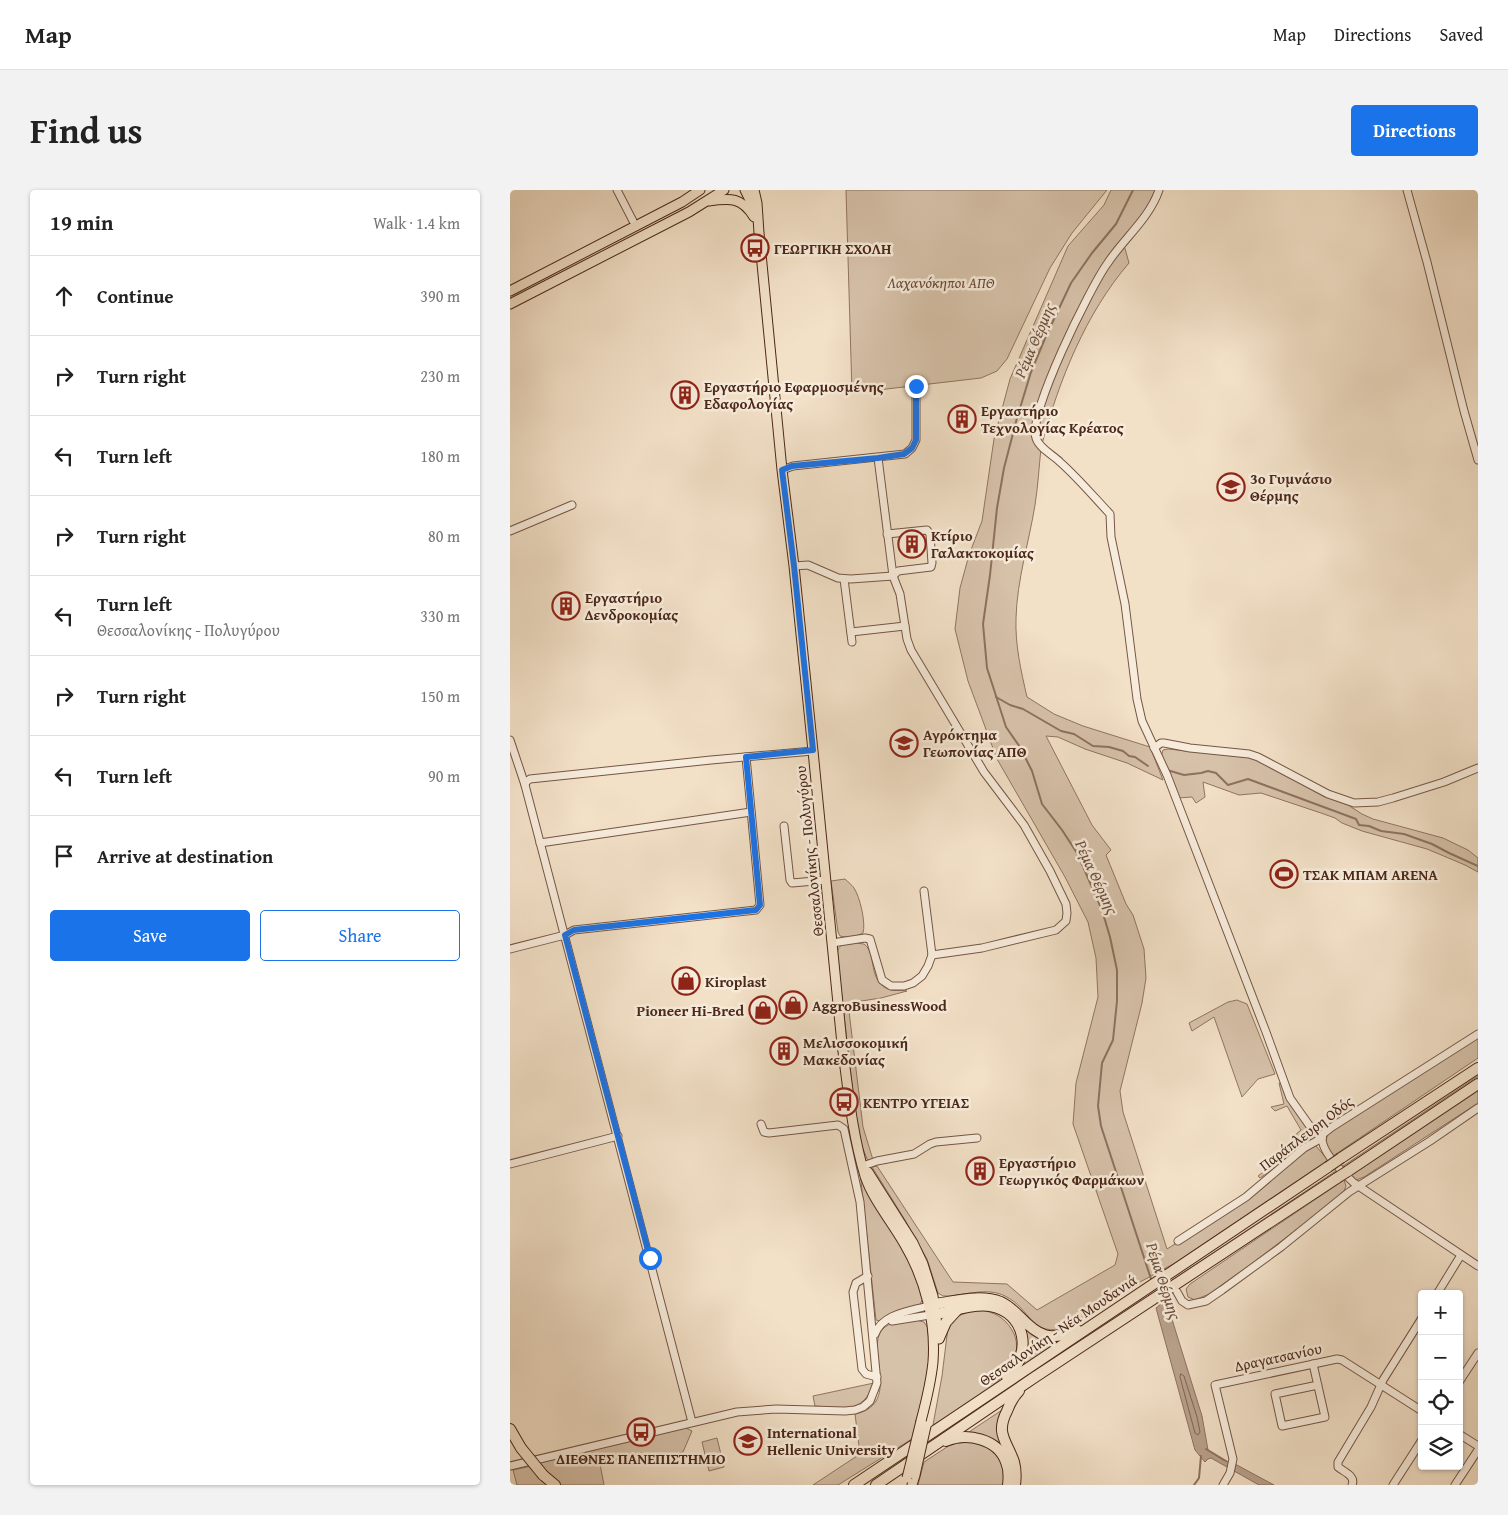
<!DOCTYPE html>
<meta charset="utf-8">
<style>
:root{--surface:#fff;--page:#f2f2f2;--text:#222;--muted:#767676;--line:#e0e0e0;--accent:#1a73e8}
body{margin:0;font-family:"Gentium Book Plus",serif;background:var(--page);color:var(--text)}
.controls{position:absolute;right:15px;bottom:15px;display:grid;overflow:hidden;border-radius:5px;box-shadow:0 1px 4px #0004}
.controls button{width:45px;height:45px;display:grid;place-items:center;padding:0;border:0;border-bottom:1px solid var(--line);background:var(--surface);color:var(--text);font:25px sans-serif}
.stop{position:absolute;width:15px;height:15px;margin:-11px;border:4px solid #1a73e8;border-radius:50%;background:#fff}
.stop.end{background:#1a73e8;border-color:#fff;box-shadow:0 1px 5px #0008}
.list{margin:0;padding:0;list-style:none}
h2{display:flex;justify-content:space-between;align-items:center;height:65px;margin:0;padding:0 20px;font-size:21px}
h2 small{font-size:16px;font-weight:400;color:var(--muted)}
.list li{display:grid;grid-template-columns:32px 1fr auto;gap:15px;align-items:center;box-sizing:border-box;height:80px;padding:0 20px;border-top:1px solid var(--line)}
.list b{display:block;font-size:19px;white-space:nowrap}
.list p{margin:0;font-size:16px;white-space:nowrap;color:var(--muted)}
.list em{font-size:16px;font-style:normal;color:var(--muted)}
.actions{display:flex;gap:10px;padding:15px 20px}
.actions a{flex:1;padding:11px 0;border:1px solid var(--accent);border-radius:5px;text-align:center;font-size:18px;color:var(--accent)}
.actions .main{background:var(--accent);color:#fff}
.icon{flex:none;width:28px;height:28px;fill:none;stroke:currentColor;stroke-width:2;stroke-linecap:round;stroke-linejoin:round}
.map{position:relative;flex:none;width:968px;height:1295px;overflow:hidden;border-radius:5px}
header{display:flex;align-items:center;gap:30px;box-sizing:border-box;height:70px;padding:0 25px;background:var(--surface);border-bottom:1px solid var(--line)}
header strong{font-size:24px}
nav{display:flex;gap:28px;margin-inline-start:auto;font-size:18px}
.intro{display:flex;align-items:center;justify-content:space-between;box-sizing:border-box;height:120px;padding:0 30px}
h1{margin:0;font-size:35px}
.button{padding:12px 22px;border-radius:5px;background:var(--accent);color:#fff;font-size:18px;font-weight:700}
main{display:flex;gap:30px;padding:0 30px}
aside{flex:1;background:var(--surface);border-radius:5px;box-shadow:0 1px 4px #0004}
.map>svg:first-child{display:block}
.green{fill:#d6c1a9;stroke:#907460}
.water{fill:#b9a18c;stroke:#8d715e}
.lines{fill:none;stroke-linecap:round;stroke-linejoin:round}
.shore{stroke:#826452;stroke-width:1}
.stream{stroke:#8d715e;stroke-width:2}
.minor-casing{stroke:#755644;stroke-width:9}
.major-casing{stroke:#4b2818;stroke-width:11}
.highway-casing{stroke:#4b2818;stroke-width:12}
.minor{stroke:#f7ebdb;stroke-width:7}
.major{stroke:#f2e0c7;stroke-width:9}
.highway{stroke:#f2e0c7;stroke-width:10}
.major-bridge-casing{stroke:#4b2818;stroke-width:11;stroke-linecap:butt}
.highway-bridge-casing{stroke:#4b2818;stroke-width:12;stroke-linecap:butt}
.major-bridge{stroke:#f2e0c7;stroke-width:9}
.highway-bridge{stroke:#f2e0c7;stroke-width:10}
.route{stroke:#1a73e8;stroke-width:6}
.labels{text-anchor:middle;dominant-baseline:central;stroke-width:5;stroke-linejoin:round;paint-order:stroke}
.poi-label{font-size:15px;font-weight:bold;fill:#4b2818;stroke:#f7ebdb;text-anchor:start}
.park-label{font-size:15px;font-style:italic;fill:#674735;stroke:#f7ebdb}
.street-label{font-size:15px;fill:#4b2818;stroke:#f7ebdb}
.water-label{font-size:16px;font-style:italic;fill:#6c4c3b;stroke:#f7ebdb}
</style>
<header>
<strong>Map</strong>
<nav><a>Map</a><a>Directions</a><a>Saved</a></nav>
</header>
<div class="intro"><h1>Find us</h1><a class="button">Directions</a></div>
<main>
<aside>
<h2>19 min<small>Walk · 1.4 km</small></h2>
<ul class="list">
<li><svg class="icon" aria-label="ahead" viewBox="0 0 24 24"><path d="M12 20V5M6 11l6-6 6 6"/></svg><div><b>Continue</b></div><em>390 m</em></li>
<li><svg class="icon" aria-label="right" viewBox="0 0 24 24"><path d="M7 20v-9h11M14 6l5 5-5 5"/></svg><div><b>Turn right</b></div><em>230 m</em></li>
<li><svg class="icon" aria-label="left" viewBox="0 0 24 24"><path d="M17 20v-9H6M10 6l-5 5 5 5"/></svg><div><b>Turn left</b></div><em>180 m</em></li>
<li><svg class="icon" aria-label="right" viewBox="0 0 24 24"><path d="M7 20v-9h11M14 6l5 5-5 5"/></svg><div><b>Turn right</b></div><em>80 m</em></li>
<li><svg class="icon" aria-label="left" viewBox="0 0 24 24"><path d="M17 20v-9H6M10 6l-5 5 5 5"/></svg><div><b>Turn left</b><p>Θεσσαλονίκης - Πολυγύρου</p></div><em>330 m</em></li>
<li><svg class="icon" aria-label="right" viewBox="0 0 24 24"><path d="M7 20v-9h11M14 6l5 5-5 5"/></svg><div><b>Turn right</b></div><em>150 m</em></li>
<li><svg class="icon" aria-label="left" viewBox="0 0 24 24"><path d="M17 20v-9H6M10 6l-5 5 5 5"/></svg><div><b>Turn left</b></div><em>90 m</em></li>
<li><svg class="icon" aria-label="arrive" viewBox="0 0 24 24"><path d="M6 21V4h12l-3 4 3 4H6"/></svg><div><b>Arrive at destination</b></div></li>
</ul>
<div class="actions"><a class="main">Save</a><a>Share</a></div>
</aside>
<div class="map">
<svg width="968" height="1295" viewBox="0 0 968 1295">
<rect width="100%" height="100%" fill="#f2e0c7"/>
<filter id="stains"><feTurbulence type="fractalNoise" baseFrequency=".004" numOctaves="4"/><feColorMatrix values="0 0 0 0 .2 0 0 0 0 .09 0 0 0 0 .02 0 0 0 .5 -.17"/></filter>
<radialGradient id="worn" r=".72"><stop offset=".6" stop-color="#630" stop-opacity="0"/><stop offset="1" stop-color="#630" stop-opacity=".3"/></radialGradient>
<g class="green">
<path d="M336 0H597L562 43 540 78 497 169 487 181 471 188 342 203Z"/>
<path d="M601 0H647L640 18 610 54 539 184 524 224 522 238 523 247 531 258C529 277 528 296 525 315 519 352 507 390 506 428 505 455 511 481 517 507L544 524 573 536 640 557 653 590 617 573 575 559 548 547 536 546 582 635 601 660 596 665 616 714 623 725 634 759 636 788 632 813 610 901 613 922 657 1059 735 1010 802 956 805 955 818 970 665 1073 619 1098 558 1137C520 1149 522 1119 495 1106 477 1097 456 1105 437 1106H433L428 1103 417 1069 395 1030 362 977 367 976 443 1092 497 1094 527 1120 605 1075 608 1064 563 934 566 893 588 807 586 768 578 732 555 687 487 569 458 491 445 439 450 398 459 365 472 331 484 249 500 189 558 56 594 15Z"/>
<path d="M614 55 619 73C576 123 549 190 532 254L527 247 526 237 546 179 589 89Z"/>
<path d="M658 559 742 568 751 571 813 606 838 615 852 624 863 629 933 648 958 660 968 668V682L955 675 917 659 852 641 832 633 825 628 811 623 751 603 729 605 693 592 695 607 686 613 682 607 668 608 650 571 653 560Z"/>
<path d="M335 689C338 692 342 695 344 698 350 707 356 733 353 743 345 747 338 748 330 746L328 742 321 691Z"/>
<path d="M346 753C347 753 353 754 354 754 367 762 357 794 381 800 386 801 392 800 397 801L371 808 338 813 353 937 363 970 358 971 351 954 347 938 327 764C329 752 335 755 346 753Z"/>
<path d="M727 810 737 814 765 884 748 889 732 907 704 827 682 841 679 833 718 812Z"/>
<path d="M968 846V868L823 966C818 958 814 953 818 944L869 910Z"/>
<path d="M968 886V890L654 1099 652 1097Z"/>
<path d="M769 893H771L777 910 804 947 769 975 750 988 748 986 786 957 784 946 791 940 777 916 765 921 761 917 774 914Z"/>
<path d="M968 900V913L854 987 846 990 839 986Z"/>
<path d="M350 982 394 1056 414 1107 409 1116 380 1125 370 1131 366 1130Z"/>
<path d="M834 990 836 996 834 1001 821 1013 740 1075 699 1104 685 1110 678 1107 676 1099 680 1094Z"/>
<path d="M471 1120C484 1122 495 1128 502 1140 526 1181 450 1218 423 1235L432 1186 438 1137 446 1127 461 1121Z"/>
<path d="M406 1130 414 1132 418 1138 420 1179 405 1247 328 1295H303L350 1264 345 1224C395 1213 351 1156 375 1137 383 1131 396 1131 406 1130Z"/>
<path d="M511 1133C525 1146 532 1153 553 1151L510 1180Z"/>
<path d="M364 1193C352 1225 334 1218 305 1216L303 1206Z"/>
<path d="M498 1216 493 1261 453 1246Z"/>
<path d="M174 1237 182 1241 173 1262 134 1272 132 1263 90 1274 94 1295H49L26 1272Z"/>
<path d="M207 1248 214 1277 199 1281 192 1252Z"/>
<path d="M452 1252H468L489 1264 497 1295H408L414 1272 440 1255Z"/>
<path d="M21 1276 38 1295H7L3 1280Z"/>
</g>
<path class="water" d="M656 1110 692 1226 698 1260 713 1270 725 1274 764 1295H749L701 1268 698 1269 695 1272 685 1260 646 1118Z"/>
<g class="lines">
<path class="shore" d="M671 1184 674 1186 687 1227 690 1242 688 1245 685 1243 670 1187Z"/>
<g class="stream">
<path d="M623 0 606 34 582 63 561 93 536 146 521 182 507 228 494 278 487 318 480 385 473 434 477 478 496 537 510 557 522 581 532 614 552 640 567 663 592 720 600 747 607 780V811L603 850 592 873 588 916 591 936 642 1092"/>
<path d="M486 507 500 515 513 519 551 541 564 544 583 556 599 557 613 561 619 566 625 567 638 576"/>
<path d="M657 580 674 585 691 583 698 581 706 583 718 595 738 589 846 629 849 635 859 636 871 641 894 644 922 654 939 663 968 676"/>
<path d="M696 1259 716 1271"/>
<path d="M684 1295 689 1288 691 1266"/>
</g>
<g class="minor-casing">
<g id="minor">
<path d="M107 0 123 31"/>
<path d="M649 0C639 29 614 48 597 74 580 98 517 225 526 248 529 258 543 265 550 272 568 288 584 307 600 324L601 347 615 414 627 509 632 531 657 585 756 842 780 908 804 942 812 948"/>
<path d="M897 0 917 72 954 221 968 270"/>
<path d="M368 268 383 386 390 404 397 449 401 460 474 582 514 635 540 681 556 714 557 723 556 731 546 740 472 758 422 765"/>
<path d="M272 280 283 276 395 264 402 258 406 250V197"/>
<path d="M0 341 62 315"/>
<path d="M284 376 298 375 328 388 341 389 383 386 388 381 421 377 422 373 420 344 417 340 377 344"/>
<path d="M334 389 342 452"/>
<path d="M341 442 395 436"/>
<path d="M0 550 15 595"/>
<path d="M644 558 651 553H654L680 558 739 564 748 567 818 604 844 613 868 612 883 608 934 592 968 578"/>
<path d="M274 636 280 690 282 693 316 690"/>
<path d="M30 653 241 622"/>
<path d="M322 753 355 748 360 749 372 790 381 796H394L403 793 412 786 418 776 422 765 414 701"/>
<path d="M0 759 55 745 64 740 246 720 250 715 236 567"/>
<path d="M812 948C812 963 833 983 844 993L968 1076"/>
<path d="M0 974 108 946"/>
<path d="M353 976 367 971 404 964 420 954 426 952 467 948"/>
<path d="M668 1051 736 1007 794 958 812 948 813 944 822 937 968 844"/>
<path d="M358 1086 346 1093 343 1102 352 1179 356 1184 367 1187"/>
<path d="M667 1102 672 1111 678 1115 696 1111 712 1100 771 1057 839 1002 920 951 968 918"/>
<path d="M927 1104 951 1065"/>
<path d="M382 1131 420 1125"/>
<path d="M365 1144C372 1124 400 1121 418 1116"/>
<path d="M803 1174 815 1227 772 1236 765 1204 808 1195"/>
<path d="M949 1192 968 1163"/>
<path d="M182 1232 15 595 16 592 20 589 201 570 303 561"/>
<path d="M949 1244 968 1256"/>
<path d="M0 1276 227 1222 266 1219 335 1221 345 1220 353 1217 360 1211 367 1193 350 1012 334 939 328 935 259 943 254 942 251 934"/>
<path d="M713 1295 720 1283 723 1269 705 1195 827 1169 832 1170 912 1221"/>
<path d="M842 1295C846 1286 834 1282 828 1277V1272L861 1217 873 1190 912 1128"/>
<path d="M883 1295 912 1250"/>
<path d="M945 1295 968 1260"/>
</g>
</g>
<g class="major-casing">
<g id="major">
<path d="M235 0 241 12 243 21"/>
<path d="M244 0 247 13 249 43 272 280 284 376 303 561 332 854C338 899 342 943 355 986 363 1010 382 1032 395 1055 415 1089 426 1132 423 1172 421 1192 416 1212 411 1231"/>
<path d="M199 11C220 8 232 7 244 27"/>
<path d="M0 101 172 12 190 0"/>
<path d="M0 114 179 22 214 0"/>
<path d="M358 982 403 1053 413 1074 423 1106 429 1149"/>
<path d="M402 1295 405 1285"/>
</g>
</g>
<g class="highway-casing">
<g id="highway">
<path d="M831 968 968 878"/>
<path d="M838 981 968 894"/>
<path d="M425 1114C447 1111 470 1104 491 1112 498 1115 504 1121 509 1126 529 1147 540 1152 567 1140"/>
<path d="M427 1124C442 1121 465 1113 480 1116 516 1122 523 1164 497 1187"/>
<path d="M429 1148 436 1132 447 1120"/>
<path d="M0 1239 11 1258"/>
<path d="M436 1251C457 1242 488 1249 496 1272 499 1279 499 1287 498 1295"/>
<path d="M33 1285 45 1295"/>
<path d="M344 1295 818 977"/>
<path d="M366 1295 525 1187 827 988"/>
<path d="M505 1295C506 1287 506 1279 504 1272 497 1251 485 1244 497 1221 500 1213 503 1207 509 1201"/>
</g>
</g>
<use href="#minor" class="minor"/>
<use href="#major" class="major"/>
<use href="#highway" class="highway"/>
<g class="major-bridge-casing">
<g id="major-bridge">
<path d="M405 1285 416 1236"/>
<path d="M397 1288 411 1231"/>
</g>
</g>
<g class="highway-bridge-casing">
<g id="highway-bridge">
<path d="M818 977 831 968"/>
<path d="M827 988 838 981"/>
<path d="M11 1258 33 1285"/>
</g>
</g>
<use href="#major-bridge" class="major-bridge"/>
<use href="#highway-bridge" class="highway-bridge"/>
</g>
<g class="lines">
<path class="route" d="M140 1068 55 745 64 740 246 720 250 715 236 567 303 560 284 376 272 280 282 276 368 268 394 264 402 258 406 250V196"/>
</g>
<defs>
<g id="bus-ring" transform="scale(1.4375)"><circle r="9.5" fill="#f7ebdb" stroke="#8f2418" stroke-width="1.5"/><path d="M-5-6H5V4H4V6H2V4H-2V6H-4V4H-5ZM-3.5-4V0h7V-4ZM-3.5 1.2v1.5H-2V1.2ZM2 1.2v1.5H3.5V1.2Z" fill="#8f2418"/></g>
<g id="building-ring" transform="scale(1.4375)"><circle r="9.5" fill="#f7ebdb" stroke="#8f2418" stroke-width="1.5"/><path d="M-4-6H4V6H1V3H-1V6H-4ZM-2.5-4.3h1.7v1.8h-1.7ZM.8-4.3h1.7v1.8H.8ZM-2.5-1h1.7V.8h-1.7ZM.8-1h1.7V.8H.8Z" fill="#8f2418"/></g>
<g id="school-ring" transform="scale(1.4375)"><circle r="9.5" fill="#f7ebdb" stroke="#8f2418" stroke-width="1.5"/><path d="M0-5L7-2L0 1L-7-2ZM-4 1L0 2.5L4 1V4Q0 6-4 4Z" fill="#8f2418"/></g>
<g id="university-ring" transform="scale(1.4375)"><circle r="9.5" fill="#f7ebdb" stroke="#8f2418" stroke-width="1.5"/><path d="M0-5L7-2L0 1L-7-2ZM-4 1L0 2.5L4 1V4Q0 6-4 4Z" fill="#8f2418"/></g>
<g id="stadium-ring" transform="scale(1.4375)"><circle r="9.5" fill="#f7ebdb" stroke="#8f2418" stroke-width="1.5"/><path d="M0-5a6.5 5 0 1 0 0 10a6.5 5 0 1 0 0-10ZM-3.5-1.8h7v3.6h-7Z" fill="#8f2418"/></g>
<g id="shop-ring" transform="scale(1.4375)"><circle r="9.5" fill="#f7ebdb" stroke="#8f2418" stroke-width="1.5"/><path d="M-5-2.5h2.3a2.7 3.5 0 0 1 5.4 0H5L5.5 6h-11ZM-1.5-2.5h3a1.5 2.3 0 0 0-3 0Z" fill="#8f2418"/></g>
</defs>
<g fill-rule="evenodd">
<use href="#bus-ring" x="245" y="58"/>
<use href="#building-ring" x="175" y="205"/>
<use href="#building-ring" x="452" y="229"/>
<use href="#school-ring" x="721" y="297"/>
<use href="#building-ring" x="402" y="354"/>
<use href="#building-ring" x="56" y="416"/>
<use href="#university-ring" x="394" y="553"/>
<use href="#stadium-ring" x="774" y="684"/>
<use href="#shop-ring" x="176" y="791"/>
<use href="#shop-ring" x="283" y="815"/>
<use href="#shop-ring" x="253" y="820"/>
<use href="#building-ring" x="274" y="861"/>
<use href="#bus-ring" x="334" y="912"/>
<use href="#building-ring" x="470" y="981"/>
<use href="#bus-ring" x="131" y="1242"/>
<use href="#university-ring" x="238" y="1251"/>
</g>
<g class="labels">
<g class="poi-label">
<text x="264" y="58">ΓΕΩΡΓΙΚΗ ΣΧΟΛΗ</text>
<text x="194" y="196">Εργαστήριο Εφαρμοσμένης<tspan x="194" dy="17">Εδαφολογίας</tspan></text>
<text x="471" y="220">Εργαστήριο<tspan x="471" dy="17">Τεχνολογίας Κρέατος</tspan></text>
<text x="740" y="288">3ο Γυμνάσιο<tspan x="740" dy="17">Θέρμης</tspan></text>
<text x="421" y="345">Κτίριο<tspan x="421" dy="17">Γαλακτοκομίας</tspan></text>
<text x="75" y="407">Εργαστήριο<tspan x="75" dy="17">Δενδροκομίας</tspan></text>
<text x="413" y="544">Αγρόκτημα<tspan x="413" dy="17">Γεωπονίας ΑΠΘ</tspan></text>
<text x="793" y="684">ΤΣΑΚ ΜΠΑΜ ARENA</text>
<text x="195" y="791">Kiroplast</text>
<text x="302" y="815">AggroBusinessWood</text>
<text x="234" y="820" text-anchor="end">Pioneer Hi-Bred</text>
<text x="293" y="852">Μελισσοκομική<tspan x="293" dy="17">Μακεδονίας</tspan></text>
<text x="353" y="912">ΚΕΝΤΡΟ ΥΓΕΙΑΣ</text>
<text x="489" y="972">Εργαστήριο<tspan x="489" dy="17">Γεωργικός Φαρμάκων</tspan></text>
<text x="257" y="1242">International<tspan x="257" dy="17">Hellenic University</tspan></text>
<text x="131" y="1268" text-anchor="middle">ΔΙΕΘΝΕΣ ΠΑΝΕΠΙΣΤΗΜΙΟ</text>
</g>
<g class="park-label">
<text x="431" y="92">Λαχανόκηποι ΑΠΘ</text>
</g>
<g class="street-label">
<text transform="translate(299 661) rotate(-96)">Θεσσαλονίκης - Πολυγύρου</text>
<text transform="translate(796 943) rotate(-37)">Παράπλευρη Οδός</text>
<text transform="translate(548 1140) rotate(-34)">Θεσσαλονίκη - Νέα Μουδανιά</text>
<text transform="translate(768 1167) rotate(-12)">Δραγατσανίου</text>
</g>
<g class="water-label">
<text transform="translate(524 150) rotate(-67)">Ρέμα Θέρμης</text>
<text transform="translate(587 687) rotate(65)">Ρέμα Θέρμης</text>
<text transform="translate(654 1091) rotate(72)">Ρέμα Θέρμης</text>
</g>
</g>
<rect width="100%" height="100%" filter="url(#stains)"/>
<rect width="100%" height="100%" fill="url(#worn)"/>
</svg>
<div class="controls">
<button>+</button>
<button>−</button>
<button><svg class="icon" aria-label="locate" viewBox="0 0 24 24"><circle cx="12" cy="12" r="6"/><path d="M12 2v4M12 18v4M2 12h4M18 12h4"/></svg></button>
<button><svg class="icon" aria-label="layers" viewBox="0 0 24 24"><path d="M12 4l9 5-9 5-9-5zM3 14l9 5 9-5"/></svg></button>
</div>
<div class="stop" style="left:140px;top:1068px"></div>
<div class="stop end" style="left:406px;top:196px"></div>
</div>
</main>
